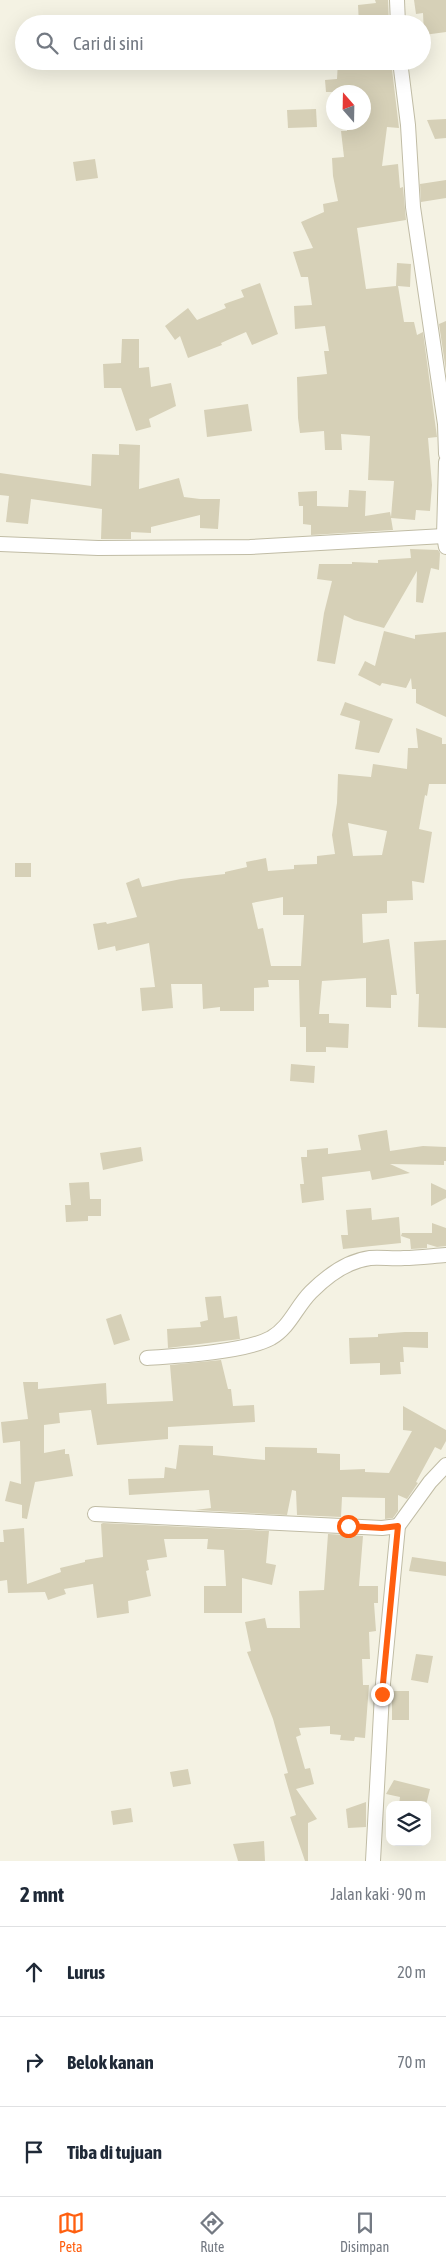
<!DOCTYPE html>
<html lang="id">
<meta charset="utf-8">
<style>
:root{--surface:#fff;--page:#f6f6f7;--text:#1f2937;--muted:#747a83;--line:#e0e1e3;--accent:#ff5f0f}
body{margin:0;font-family:"Asap Condensed",sans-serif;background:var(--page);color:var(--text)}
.controls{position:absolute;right:15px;bottom:15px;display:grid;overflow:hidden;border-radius:10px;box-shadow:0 5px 20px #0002}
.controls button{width:45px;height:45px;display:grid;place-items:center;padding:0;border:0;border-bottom:1px solid var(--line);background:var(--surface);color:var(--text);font:25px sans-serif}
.compass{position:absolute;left:326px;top:85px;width:45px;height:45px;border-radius:50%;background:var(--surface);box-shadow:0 5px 20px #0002;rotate:340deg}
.stop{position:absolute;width:15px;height:15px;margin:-11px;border:4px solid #ff5f0f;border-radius:50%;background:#fff}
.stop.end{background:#ff5f0f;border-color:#fff;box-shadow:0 1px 5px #0008}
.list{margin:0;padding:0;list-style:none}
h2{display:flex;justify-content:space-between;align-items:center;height:65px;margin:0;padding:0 20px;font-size:21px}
h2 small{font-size:16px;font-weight:400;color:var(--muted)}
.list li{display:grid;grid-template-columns:32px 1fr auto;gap:15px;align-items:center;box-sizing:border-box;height:90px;padding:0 20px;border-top:1px solid var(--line)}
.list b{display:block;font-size:19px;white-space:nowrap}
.list em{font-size:16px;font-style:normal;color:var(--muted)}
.icon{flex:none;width:28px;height:28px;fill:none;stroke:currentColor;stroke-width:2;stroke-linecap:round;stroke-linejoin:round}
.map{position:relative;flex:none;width:446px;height:1861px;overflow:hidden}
.search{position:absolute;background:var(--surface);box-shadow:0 5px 20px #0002;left:15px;right:15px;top:15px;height:55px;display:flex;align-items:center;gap:12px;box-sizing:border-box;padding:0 18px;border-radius:28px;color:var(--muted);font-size:19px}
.sheet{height:335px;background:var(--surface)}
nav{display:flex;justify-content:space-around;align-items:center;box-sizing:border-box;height:70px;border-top:1px solid var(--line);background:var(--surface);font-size:14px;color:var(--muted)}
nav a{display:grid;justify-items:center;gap:2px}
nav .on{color:var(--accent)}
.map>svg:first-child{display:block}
.building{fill:#d6d0b7;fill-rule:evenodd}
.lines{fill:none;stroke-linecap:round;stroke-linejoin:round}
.street-casing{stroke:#c0bca5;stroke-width:16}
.street{stroke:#fff;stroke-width:14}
.route{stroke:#ff5f0f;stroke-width:6}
</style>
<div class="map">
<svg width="446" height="1861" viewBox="0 0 446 1861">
<rect width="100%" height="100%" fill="#f4f2e3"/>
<g class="building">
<path d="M375 0H388L389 24H359L358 5 376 3Z"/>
<path d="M414 0H446V32L424 35 423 13 416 14Z"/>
<path d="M338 61H391L399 128 387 127 382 166 398 164 400 188 403 187 406 220 357 228 366 289 396 286 397 263 411 264 410 287 398 286 404 322H414L417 335 423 332 437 437 428 438 432 485 430 511 416 510 415 520 391 518 393 530 311 535V525L303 524V506H299L298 492 317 491V506L348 507 349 490 366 491 365 516 390 512 391 517 394 481 368 480 370 436 341 434 342 450H325L324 431 300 433 298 418 297 377 327 374 324 351H329L325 326 295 329 294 306 312 305 308 277H301L293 252 313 248 301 222 324 212 323 204 338 201 333 176 332 158 344 157 341 131H347V122H364V92H326L325 80 337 79Z"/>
<path d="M316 109 317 127 288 128 287 110Z"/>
<path d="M446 119V138L435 139 427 120Z"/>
<path d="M95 159 98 178 76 181 73 162Z"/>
<path d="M446 180V198L421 202 420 184Z"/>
<path d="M260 283 278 334 252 345 246 332 221 343 222 345 188 358 180 336 175 340 165 326 188 308 197 320 226 308 224 304 244 297 241 290Z"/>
<path d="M446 321V371L439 324Z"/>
<path d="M122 339H139V368L149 367 151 387 171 383 176 406 149 419 151 427 136 431 121 388H104L103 364 121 363Z"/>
<path d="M248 404 252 431 207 437 204 410Z"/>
<path d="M119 444 140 445 139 489 179 478 184 497 200 499H220L218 529 200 528V515L151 527V533L131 532V539H101L102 509 31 499 28 524 6 522 9 496 0 495V473L91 486 92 454 119 455Z"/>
<path d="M410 549 438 550 440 553 439 570 431 568 423 603 416 602 417 571 384 628 354 620 344 615 335 664 317 661 324 613 332 581 317 579 319 564H352V562L378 563V560L411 558Z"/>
<path d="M384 631 415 639V635L446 632V717L416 703V689H412L411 678 406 688 382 683 380 686 358 675 365 661 375 666Z"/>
<path d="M345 702 393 719 379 753 355 749 360 721 340 715Z"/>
<path d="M416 728 442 738V744H446V784H429L427 796 425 795 419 829 432 832 424 883 412 881 413 900 387 901V913L362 914 363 943 389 939 397 995H391V1008L366 1007V978L322 981 319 1014H329V1023L349 1024 348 1048 326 1047V1052H306V1027H300L299 980H268L269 987 254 988V1011H220V1007L203 1009 202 984H171L173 1008 142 1011 140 988 155 987 149 943 116 951 115 946 98 950 93 924 106 922 107 924 137 917 126 883 139 878 142 887 181 879 225 874V872L247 867 246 862 266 858 268 871 294 869V865L317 864V856L335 854 332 835 337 803 338 774 371 777 373 764 407 769 408 748H418ZM348 823 387 831 382 855 353 856ZM283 897V915H304L301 966H271L263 928 258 929 252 903Z"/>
<rect x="15" y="863" width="16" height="14"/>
<path d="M446 940V1028L418 1027 419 994H416L414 942Z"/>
<path d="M291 1064 315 1066 314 1083 290 1081Z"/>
<path d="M387 1130 390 1151 423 1146 446 1147V1161H444V1165L390 1164 410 1173 372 1180 370 1171 322 1177 324 1200 302 1203 300 1184H304L301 1157H307V1150L328 1148V1154L361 1150 358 1135Z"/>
<path d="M141 1147 143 1161 103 1170 100 1153Z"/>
<path d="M89 1182 90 1199H101V1216H88V1221L66 1222 65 1205H71L69 1183Z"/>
<path d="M431 1183 446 1190V1198L431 1206Z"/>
<path d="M371 1208 372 1220 399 1217 401 1243 343 1249 341 1235H348L346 1210Z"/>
<path d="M432 1223 446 1228V1246L437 1247 427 1244V1248L411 1249 410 1239 401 1236 402 1233H432Z"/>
<path d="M221 1296 224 1318 237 1316 240 1339 168 1348 167 1329 201 1327 200 1322 208 1320 205 1297Z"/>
<path d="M121 1314 130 1340 114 1345 106 1319Z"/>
<path d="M405 1332H428V1348L403 1347 404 1362H400L401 1374 380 1375V1363L350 1364 349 1338 378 1337V1334Z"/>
<path d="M221 1360 228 1389H231L233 1406 254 1405 255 1422 168 1427V1439L97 1445 91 1410 59 1413 60 1423 44 1425V1453L65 1449V1454H69L73 1476 35 1482 27 1519 22 1518V1505L5 1501 10 1481 21 1484 20 1441 3 1443 1 1422 28 1419 23 1382H38V1389L106 1383 107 1404 173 1401 170 1365Z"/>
<path d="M403 1406 446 1430V1441L441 1450 435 1447 416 1482 418 1483 407 1499 398 1495V1511L393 1518 385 1519V1498L342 1497 341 1517 297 1515 296 1491 292 1490 287 1515 195 1510 211 1508 209 1490 129 1495 128 1479 164 1478 165 1467 176 1469 179 1445 213 1446V1455L265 1460V1447L317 1448V1453L340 1454V1470L365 1469V1472L389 1473 412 1431 403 1430Z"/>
<path d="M103 1523 269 1531 266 1563 276 1565 272 1585 242 1578V1613H204V1586H226L224 1550 207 1549 208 1539H164L167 1557 147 1560 149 1570 146 1571 151 1596 128 1601 129 1613 97 1618 93 1584 64 1589 66 1594 48 1600 45 1592 8 1593 7 1580 0 1581V1542H4L3 1530 24 1528 27 1584 61 1572 60 1568 85 1562V1560L103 1557 101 1524Z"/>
<path d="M328 1534 363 1536 359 1586H378V1603H374L376 1631 369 1632 370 1659H362L363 1685H369L365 1738 355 1737 354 1741 340 1740 341 1735 330 1734V1726L299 1728 301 1735 296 1737 305 1769 310 1768 314 1784 296 1789 317 1819 308 1823V1861H305L290 1817 296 1815 284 1774 288 1773 273 1719 247 1652 251 1651 245 1622 265 1618 267 1628H300L299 1591 324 1590Z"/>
<path d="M412 1557 446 1562V1576L409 1571Z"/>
<path d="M416 1654 433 1656 428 1683 411 1680Z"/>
<rect x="392" y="1691" width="17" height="29"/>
<path d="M188 1769 191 1784 173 1787 170 1772Z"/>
<path d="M394 1780 430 1789 426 1805H399L400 1797 386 1794Z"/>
<path d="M366 1802V1827L348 1828 346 1809Z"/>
<path d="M131 1808 133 1822 113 1825 111 1811Z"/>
<path d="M264 1841 265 1861H238L233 1844Z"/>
</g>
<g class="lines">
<g class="street-casing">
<g id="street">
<path d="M397 0 398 24"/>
<path d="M400 61 408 125 413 207 445 424 446 454"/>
<path d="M446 462 444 536 446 547"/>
<path d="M0 544 98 548 250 547 444 536"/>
<path d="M147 1358C178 1356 245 1352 271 1338 290 1327 296 1307 311 1292 327 1276 347 1261 370 1258 381 1257 393 1259 404 1258 418 1258 432 1256 446 1255"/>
<path d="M95 1514 382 1528 398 1526"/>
<path d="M373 1861 382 1694 398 1526 430 1482 446 1465"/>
</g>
</g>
<use href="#street" class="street"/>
</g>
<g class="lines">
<path class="route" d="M348 1526 382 1528 398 1526 382 1694"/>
</g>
</svg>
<div class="controls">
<button><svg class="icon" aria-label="layers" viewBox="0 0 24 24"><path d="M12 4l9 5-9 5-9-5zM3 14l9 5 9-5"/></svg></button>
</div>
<svg class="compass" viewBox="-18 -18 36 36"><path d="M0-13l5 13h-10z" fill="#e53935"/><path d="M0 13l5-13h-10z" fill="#747a83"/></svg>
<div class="stop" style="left:348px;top:1526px"></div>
<div class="stop end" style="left:382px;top:1694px"></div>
<div class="search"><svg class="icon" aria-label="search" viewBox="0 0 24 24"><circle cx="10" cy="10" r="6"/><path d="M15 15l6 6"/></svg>Cari di sini</div>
</div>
<section class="sheet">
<h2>2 mnt<small>Jalan kaki · 90 m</small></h2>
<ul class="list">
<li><svg class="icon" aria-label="ahead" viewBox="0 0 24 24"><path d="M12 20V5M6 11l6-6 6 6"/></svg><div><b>Lurus</b></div><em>20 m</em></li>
<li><svg class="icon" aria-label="right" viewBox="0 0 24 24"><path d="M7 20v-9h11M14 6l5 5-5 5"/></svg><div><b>Belok kanan</b></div><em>70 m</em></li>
<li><svg class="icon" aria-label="arrive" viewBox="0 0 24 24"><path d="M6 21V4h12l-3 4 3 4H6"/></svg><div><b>Tiba di tujuan</b></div></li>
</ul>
</section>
<nav>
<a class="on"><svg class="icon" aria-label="map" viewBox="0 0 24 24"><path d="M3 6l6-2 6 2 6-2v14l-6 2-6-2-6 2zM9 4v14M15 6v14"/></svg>Peta</a>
<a><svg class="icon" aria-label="directions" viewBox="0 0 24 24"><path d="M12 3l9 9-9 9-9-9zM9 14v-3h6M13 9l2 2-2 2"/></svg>Rute</a>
<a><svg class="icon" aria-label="saved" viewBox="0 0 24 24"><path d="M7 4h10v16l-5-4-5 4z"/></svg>Disimpan</a>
</nav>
